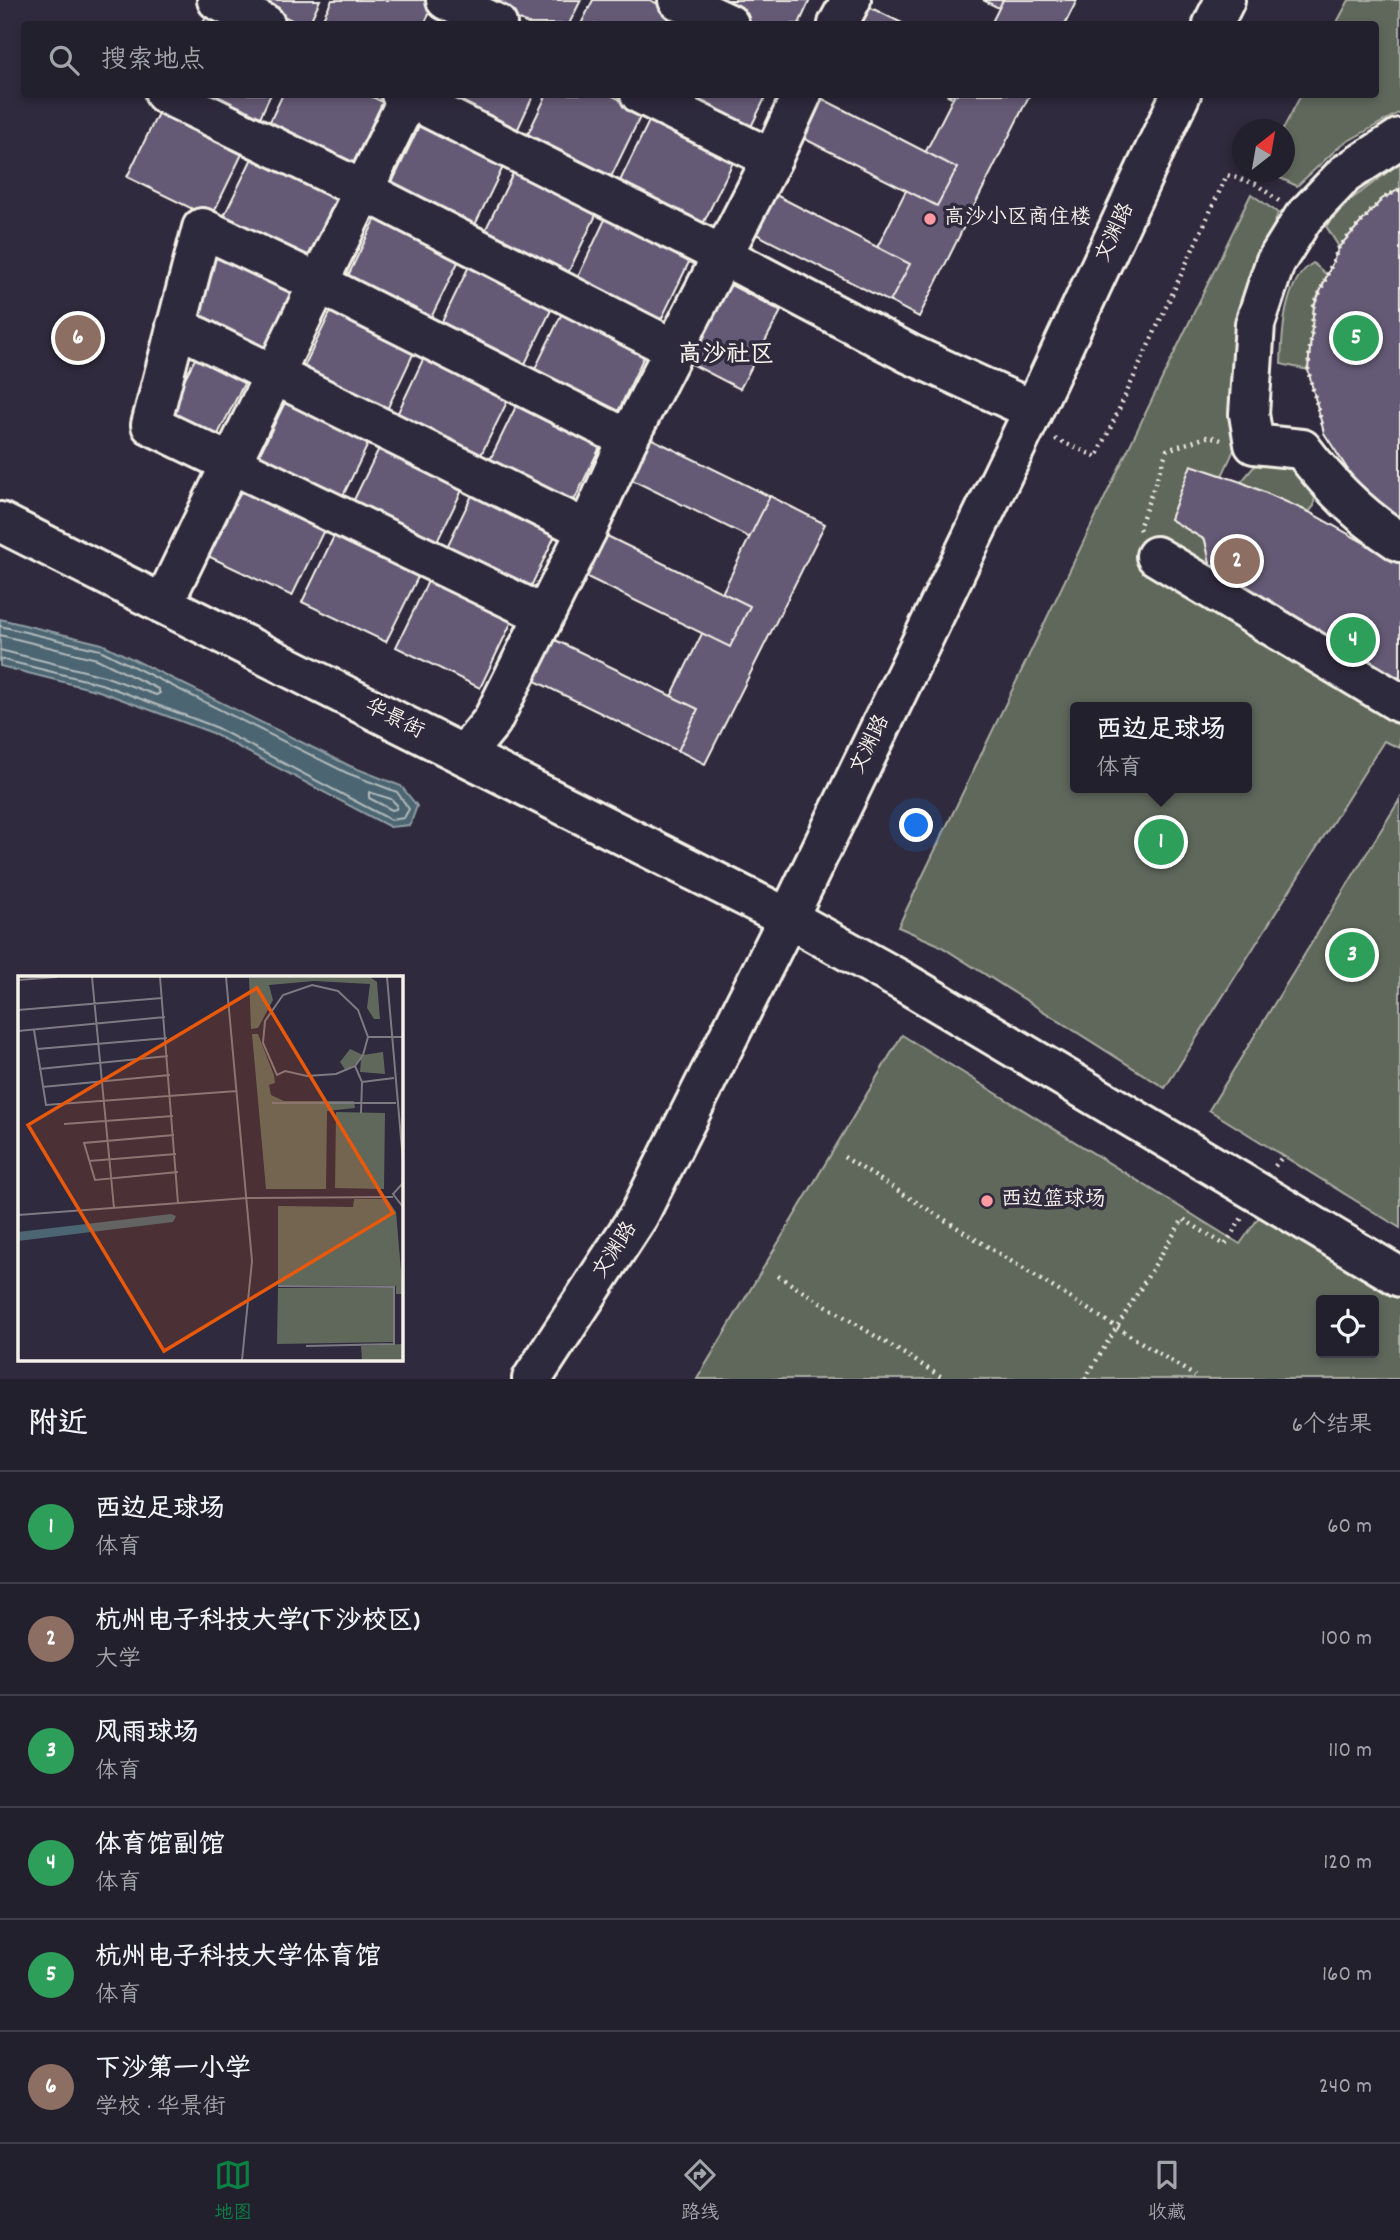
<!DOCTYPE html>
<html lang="zh">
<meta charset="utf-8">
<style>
:root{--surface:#23202e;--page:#2f2d3a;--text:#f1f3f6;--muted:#a3a3aa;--line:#403e4a;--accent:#0b8043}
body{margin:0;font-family:Dekko,"LXGW WenKai TC",sans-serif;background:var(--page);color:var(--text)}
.controls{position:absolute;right:21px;bottom:21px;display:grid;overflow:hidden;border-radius:7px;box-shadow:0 4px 10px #0003}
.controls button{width:63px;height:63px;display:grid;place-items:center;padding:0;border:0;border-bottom:2px solid var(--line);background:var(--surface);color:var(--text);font:35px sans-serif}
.compass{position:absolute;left:1232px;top:119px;width:63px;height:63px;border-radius:50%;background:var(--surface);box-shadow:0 4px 10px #0003;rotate:31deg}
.you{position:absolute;left:917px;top:826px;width:24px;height:24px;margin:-18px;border:5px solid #fff;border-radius:50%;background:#1a73e8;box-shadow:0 0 0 10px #1a73e833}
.badge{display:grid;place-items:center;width:46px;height:46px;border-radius:50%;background:var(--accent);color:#fff;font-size:23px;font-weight:700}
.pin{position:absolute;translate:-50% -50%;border:4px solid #fff;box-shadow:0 2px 7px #0006}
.popup{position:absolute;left:1070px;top:702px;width:182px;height:91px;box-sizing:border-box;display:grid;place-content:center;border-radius:7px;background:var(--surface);filter:drop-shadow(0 2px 5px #0005);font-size:23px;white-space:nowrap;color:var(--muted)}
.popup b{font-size:26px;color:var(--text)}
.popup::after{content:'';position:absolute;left:50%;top:100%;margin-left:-14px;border:14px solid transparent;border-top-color:var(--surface)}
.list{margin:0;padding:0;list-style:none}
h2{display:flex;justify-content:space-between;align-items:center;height:91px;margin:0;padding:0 28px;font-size:30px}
h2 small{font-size:23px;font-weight:400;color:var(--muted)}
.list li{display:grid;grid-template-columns:46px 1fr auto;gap:21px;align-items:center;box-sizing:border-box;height:112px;padding:0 28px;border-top:2px solid var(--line)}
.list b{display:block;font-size:26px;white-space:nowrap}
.list p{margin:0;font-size:23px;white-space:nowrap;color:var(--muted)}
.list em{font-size:23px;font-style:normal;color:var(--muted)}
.icon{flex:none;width:38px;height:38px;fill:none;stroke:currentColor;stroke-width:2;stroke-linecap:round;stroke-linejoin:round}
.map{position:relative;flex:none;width:1400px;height:1379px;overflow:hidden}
.search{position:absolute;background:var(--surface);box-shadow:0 4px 10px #0003;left:21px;right:21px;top:21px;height:77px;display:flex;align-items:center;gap:18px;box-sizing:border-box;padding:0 24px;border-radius:7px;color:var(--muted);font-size:26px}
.sheet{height:763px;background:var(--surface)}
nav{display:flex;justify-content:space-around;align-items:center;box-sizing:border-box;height:98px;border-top:2px solid var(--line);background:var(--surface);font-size:19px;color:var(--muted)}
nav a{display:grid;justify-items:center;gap:4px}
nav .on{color:var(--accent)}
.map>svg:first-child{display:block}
.green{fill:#60685c;stroke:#aaaca2;stroke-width:2;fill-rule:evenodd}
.water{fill:#4c6573;stroke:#8f9da2;stroke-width:2}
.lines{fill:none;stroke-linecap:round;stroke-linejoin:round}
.shore{stroke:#b1b9b9;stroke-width:2}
.building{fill:#655a76;stroke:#f4f1e8;stroke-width:2}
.minor-casing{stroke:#f4f1e8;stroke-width:44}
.major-casing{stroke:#f4f1e8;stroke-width:44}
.path{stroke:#f4f1e8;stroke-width:4.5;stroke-dasharray:2 5;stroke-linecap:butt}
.minor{stroke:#2f2a3d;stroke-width:38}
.major{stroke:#2f2a3d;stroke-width:38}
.poi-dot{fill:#ff9aa2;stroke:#2f2a3d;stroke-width:2.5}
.labels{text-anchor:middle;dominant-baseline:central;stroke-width:7;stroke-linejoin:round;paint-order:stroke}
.poi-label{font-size:21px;fill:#f4f1e8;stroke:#2f2a3d;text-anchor:start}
.street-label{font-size:21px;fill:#f4f1e8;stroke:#2f2a3d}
.quarter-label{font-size:24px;font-weight:bold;fill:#f4f1e8;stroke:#2f2a3d}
.inset-road{fill:none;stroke:#7e7a81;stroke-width:2}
.view{fill:#e8590c;fill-opacity:0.15;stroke:#e8590c;stroke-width:3.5}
.inset-edge{fill:none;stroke:#f4f1e8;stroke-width:3.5}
</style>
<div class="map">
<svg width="1400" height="1379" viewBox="0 0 1400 1379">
<rect width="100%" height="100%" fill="#2f2a3d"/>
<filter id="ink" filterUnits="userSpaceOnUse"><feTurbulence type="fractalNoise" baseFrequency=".0143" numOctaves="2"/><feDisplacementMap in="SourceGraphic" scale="14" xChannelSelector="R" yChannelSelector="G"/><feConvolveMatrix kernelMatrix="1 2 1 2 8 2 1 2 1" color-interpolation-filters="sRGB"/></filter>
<g filter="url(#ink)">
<g class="green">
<path d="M1349 0H1400V112L1341 145 1297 186 1267 172H1284L1283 129 1301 95 1376 94V24H1336Z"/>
<path d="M1400 163V189L1382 199 1339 247 1326 226 1349 201Z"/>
<path d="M1251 194 1278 213 1262 259 1239 439 1222 476 1191 466 1170 519 1205 540 1214 581 1400 699V748L1384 741 1165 1088 937 944 898 927ZM1075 707H1247V788H1075Z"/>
<path d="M1313 263 1327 275 1314 306 1308 370 1281 364C1282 333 1284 280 1313 263Z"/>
<path d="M1275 455 1298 469 1315 493 1314 506 1309 512 1241 482 1257 463Z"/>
<path d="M1400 799V1228L1209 1110Z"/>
<path d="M902 1035 1240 1244 1264 1210 1400 1292V1379H697ZM1321 1300H1374V1353H1321Z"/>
</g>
<path class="water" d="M0 619 102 644 350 766 401 786 417 806 410 825 390 827 210 732 99 691 0 666Z"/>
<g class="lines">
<g class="shore">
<path d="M0 626 100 650 347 773 397 792 409 809 404 818 391 820 213 726 101 684 0 659"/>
<path d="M0 635 97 659 158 689 160 693 156 695 104 676 0 650"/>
<path d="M369 792 391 799 397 805 396 809 392 810 369 798Z"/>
</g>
</g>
<g class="building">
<path d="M250 0H320L309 24H300Z"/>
<path d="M332 0H424L434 5 424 24H320Z"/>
<path d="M478 0H581L569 24H528Z"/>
<path d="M593 0H650L688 18 685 24H581Z"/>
<path d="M707 0H810L799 24H751L706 3Z"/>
<path d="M983 0H1039L1027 22Z"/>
<path d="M1003 0H1077L1065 24H991Z"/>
<path d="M859 2 904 24H848Z"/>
<path d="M206 17 222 24H202Z"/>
<path d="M193 94H271L256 126Z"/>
<path d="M283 94H366L383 102 350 170 266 130Z"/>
<path d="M437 94H534L516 133Z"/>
<path d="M547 94H609L643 111 610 179 526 138Z"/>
<path d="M673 94H767L749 131Z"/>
<path d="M946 94H991L981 113Z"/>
<path d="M955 94H1030L919 317 858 285Z"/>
<path d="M815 95 957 168 937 206 795 134Z"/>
<path d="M160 109 244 150 211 218 127 177Z"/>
<path d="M652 115 736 156 703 224 619 183Z"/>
<path d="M421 122 505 163 472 231 388 191Z"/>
<path d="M254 154 338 195 305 263 221 222Z"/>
<path d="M515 169 599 209 566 277 482 237Z"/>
<path d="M1400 189V521L1359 487 1324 433 1308 370 1314 306 1339 247 1382 199Z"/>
<path d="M768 191 910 264 890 302 748 230Z"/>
<path d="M608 213 693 254 660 322 576 281Z"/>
<path d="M377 216 461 256 428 324 344 284Z"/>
<path d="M214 248 299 288 266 356 182 316Z"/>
<path d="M471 262 555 302 522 370 438 330Z"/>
<path d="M723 281 781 311 740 389 682 359Z"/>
<path d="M333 307 416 348 384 416 300 375Z"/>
<path d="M565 307 648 348 616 416 532 375Z"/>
<path d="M426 353 511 394 478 461 394 421Z"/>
<path d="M196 357 245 382 215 440 166 414Z"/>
<path d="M289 394 373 434 340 502 256 462Z"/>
<path d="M520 398 604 439 571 507 487 466Z"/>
<path d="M644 435 795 509 775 550 624 476Z"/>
<path d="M383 440 467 480 434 548 350 508Z"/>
<path d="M1191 465 1241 482 1309 512 1400 563V699L1214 581 1205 540 1170 519Z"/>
<path d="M477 485 560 525 528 593 444 553Z"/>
<path d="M241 488 325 528 292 596 208 556Z"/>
<path d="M770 496 825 524 705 764 651 737Z"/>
<path d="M599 532 750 606 730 647 579 573Z"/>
<path d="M335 534 419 575 386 642 302 602Z"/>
<path d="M429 579 513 619 480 688 396 647Z"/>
<path d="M547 636 698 709 678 751 527 677Z"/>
</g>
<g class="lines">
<g class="minor-casing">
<g id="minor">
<path d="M217 0 265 24"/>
<path d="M446 0 497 24"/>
<path d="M678 0 729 24"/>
<path d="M838 24 851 0"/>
<path d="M165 94 363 190 674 349"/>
<path d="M401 94 722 255 910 354 1033 410"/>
<path d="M640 94 772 159"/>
<path d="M1400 138 1345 174 1303 218 1275 263 1255 324 1249 414 1254 444 1302 449C1329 485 1362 518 1400 542"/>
<path d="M176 326 587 530"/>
<path d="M0 522 788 918 902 981 1400 1277"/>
<path d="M1156 556 1400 703"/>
<path d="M163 604 410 94"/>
<path d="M544 615 151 425 202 228 318 283 628 439"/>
<path d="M464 755 492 721 587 530 628 439 772 159 802 94"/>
</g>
</g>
<g class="major-casing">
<g id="major">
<path d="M1213 24 1225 0"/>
<path d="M532 1379 639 1215 788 918 1026 426 1181 94"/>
</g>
</g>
<g class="path">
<path d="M1322 424 1308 370 1314 306 1339 247 1382 199 1400 189"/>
<path d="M1055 439 1097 457 1227 175 1256 184 1279 201"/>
<path d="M1140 530 1139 528 1167 450 1210 436 1221 440"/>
<path d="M844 1157 1195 1376"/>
<path d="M1275 1166 1283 1156"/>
<path d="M778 1276 945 1379"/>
<path d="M1085 1379 1183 1219 1225 1245 1242 1218"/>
</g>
<use href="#minor" class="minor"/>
<use href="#major" class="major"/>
</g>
</g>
<g class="poi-dot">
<circle cx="930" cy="219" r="7"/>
<circle cx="987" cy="1201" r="7"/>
</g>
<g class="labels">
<g class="poi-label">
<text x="944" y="219">高沙小区商住楼</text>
<text x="1001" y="1201">西边篮球场</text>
</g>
<g class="street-label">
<text transform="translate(1116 233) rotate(-65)">文渊路</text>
<text transform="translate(394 720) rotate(27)">华景街</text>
<text transform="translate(871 745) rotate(-64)">文渊路</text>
<text transform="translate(616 1251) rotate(-57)">文渊路</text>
</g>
<g class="quarter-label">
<text x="726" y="356">高沙社区</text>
</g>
</g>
<g transform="translate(18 976)">
<rect width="385" height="385" fill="#2f2a3d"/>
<path d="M352 1 359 6 362 43H356L349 32 352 8 296 5 251 9 255 24 240 52 233 53 231 2ZM234 58H240L256 99 257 107 251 109 253 119 266 125H336L337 132 309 135 308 213H248ZM332 73 345 79 365 76 367 98 342 96 343 84 328 95 322 86ZM318 136 367 137 366 213 317 212ZM336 223H369L378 236 385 318H378V310L260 309V230L335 231ZM260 312H375V366L259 368ZM385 368V384H344L343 370Z" fill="#60685c"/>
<path d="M153 238 158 240 155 246 0 265V256Z" fill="#4c6573"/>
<path class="inset-road" d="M74 1 96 232M142 1 160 227M208 1 234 285 224 384M369 1 385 185M0 4 39 1M294 9 320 15 340 34 350 61 345 79 337 90 318 98 289 100 267 95 259 99 245 67 247 45 265 19ZM0 34 144 22M16 54 28 129 219 115M0 55 147 41M350 61H385M19 73 149 62M337 90 344 106 343 137M21 93 150 80M344 106 376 102M24 111 152 99M254 127H378M46 148 155 140M156 159 66 167 77 204 160 196M71 185 158 178M385 207 375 218 385 231M0 239 229 222 375 221M260 310 376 311V368L288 370"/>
<path class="view" d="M239 12 375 237 146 375 10 149Z"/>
<rect width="385" height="385" class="inset-edge"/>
</g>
</svg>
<div class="controls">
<button><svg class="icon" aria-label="locate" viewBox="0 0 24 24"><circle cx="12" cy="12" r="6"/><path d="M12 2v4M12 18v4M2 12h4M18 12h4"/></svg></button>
</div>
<svg class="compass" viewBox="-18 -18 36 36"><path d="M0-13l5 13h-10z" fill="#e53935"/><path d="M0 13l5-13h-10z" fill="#a3a3aa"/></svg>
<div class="you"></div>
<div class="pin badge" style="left:1161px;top:842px;background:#2e9e5b">1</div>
<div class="popup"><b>西边足球场</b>体育</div>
<div class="pin badge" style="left:1237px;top:561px;background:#8d6e63">2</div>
<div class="pin badge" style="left:1352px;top:955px;background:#2e9e5b">3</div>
<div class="pin badge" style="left:1353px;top:640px;background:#2e9e5b">4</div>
<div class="pin badge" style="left:1356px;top:338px;background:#2e9e5b">5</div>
<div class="pin badge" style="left:78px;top:338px;background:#8d6e63">6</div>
<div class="search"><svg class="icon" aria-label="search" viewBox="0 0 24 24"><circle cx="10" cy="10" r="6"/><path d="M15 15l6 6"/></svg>搜索地点</div>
</div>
<section class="sheet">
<h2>附近<small>6个结果</small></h2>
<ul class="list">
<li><span class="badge" style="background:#2e9e5b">1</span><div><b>西边足球场</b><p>体育</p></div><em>60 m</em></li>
<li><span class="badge" style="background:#8d6e63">2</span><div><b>杭州电子科技大学(下沙校区)</b><p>大学</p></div><em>100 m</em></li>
<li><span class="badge" style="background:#2e9e5b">3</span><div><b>风雨球场</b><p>体育</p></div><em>110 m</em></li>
<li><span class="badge" style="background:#2e9e5b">4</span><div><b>体育馆副馆</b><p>体育</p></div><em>120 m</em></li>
<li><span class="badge" style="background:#2e9e5b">5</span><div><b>杭州电子科技大学体育馆</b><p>体育</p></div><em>160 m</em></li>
<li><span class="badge" style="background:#8d6e63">6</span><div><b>下沙第一小学</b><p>学校 · 华景街</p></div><em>240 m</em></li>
</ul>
</section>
<nav>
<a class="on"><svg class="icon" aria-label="map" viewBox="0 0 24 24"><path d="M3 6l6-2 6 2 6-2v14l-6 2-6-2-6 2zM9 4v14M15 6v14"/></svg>地图</a>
<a><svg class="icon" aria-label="directions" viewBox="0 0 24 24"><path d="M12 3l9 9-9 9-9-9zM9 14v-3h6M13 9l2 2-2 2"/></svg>路线</a>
<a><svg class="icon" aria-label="saved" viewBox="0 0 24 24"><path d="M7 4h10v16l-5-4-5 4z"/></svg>收藏</a>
</nav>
